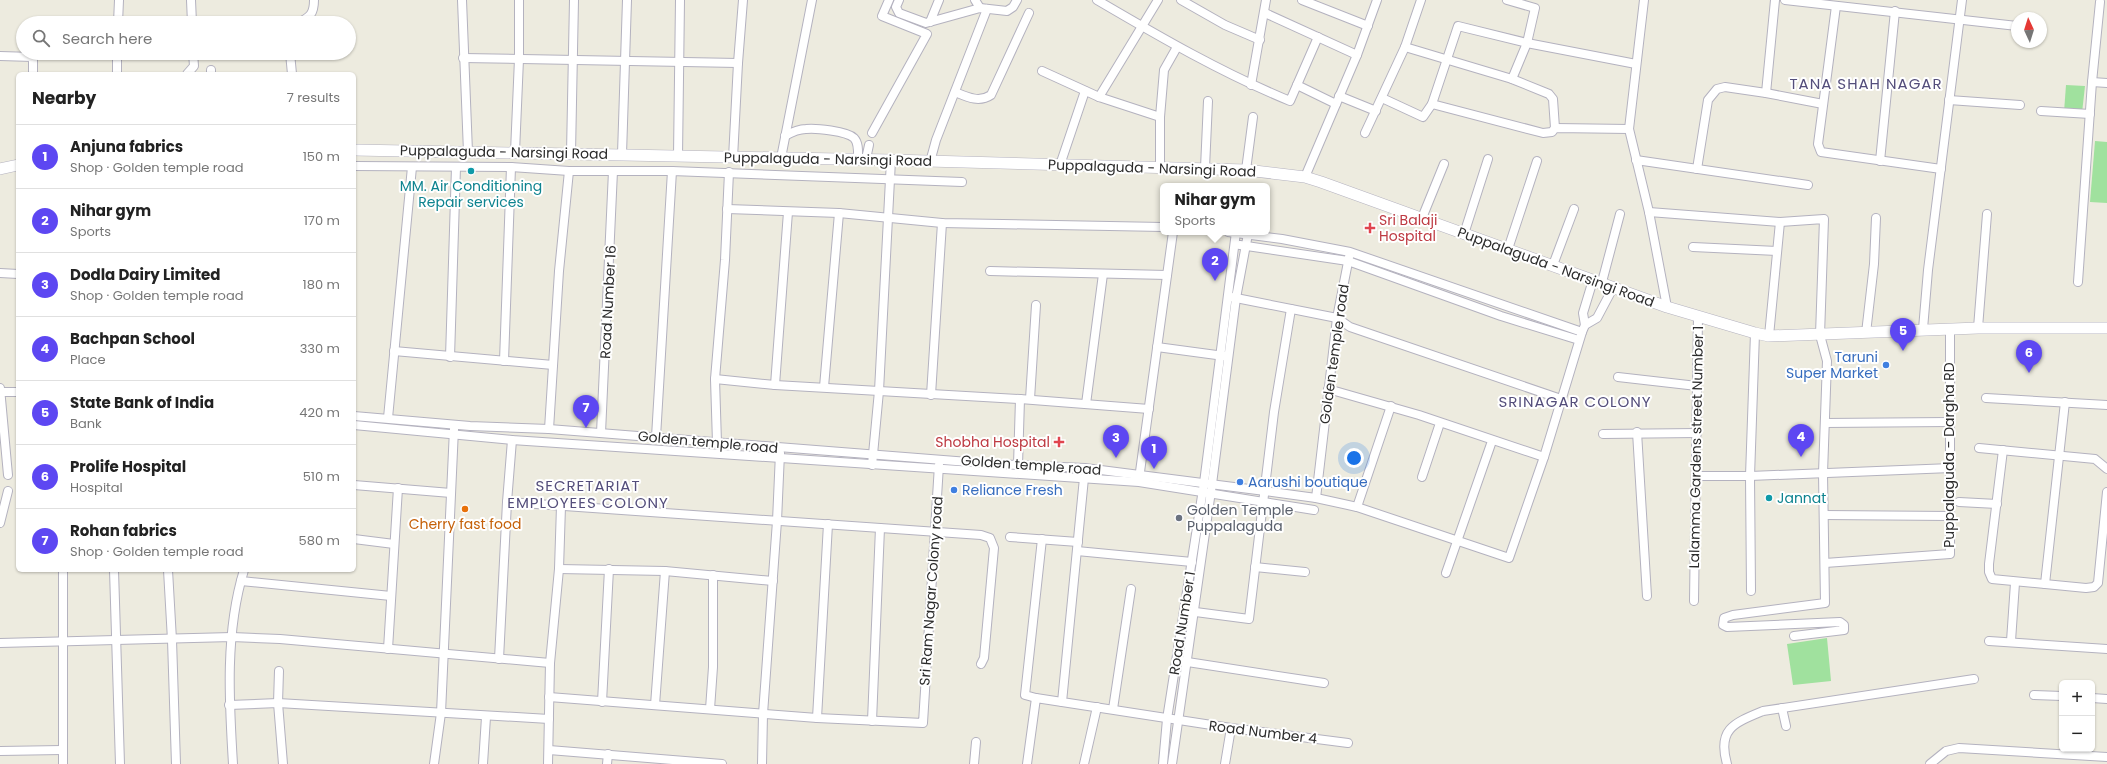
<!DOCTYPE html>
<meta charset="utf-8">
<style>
:root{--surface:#fff;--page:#f2f2f2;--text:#222;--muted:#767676;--line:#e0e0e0;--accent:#5d47f2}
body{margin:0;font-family:Poppins,sans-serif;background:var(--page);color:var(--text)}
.controls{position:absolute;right:12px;bottom:12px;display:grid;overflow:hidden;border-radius:6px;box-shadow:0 1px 3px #0004}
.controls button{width:36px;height:36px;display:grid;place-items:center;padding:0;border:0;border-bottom:1px solid var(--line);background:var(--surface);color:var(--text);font:20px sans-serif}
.compass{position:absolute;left:2011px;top:12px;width:36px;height:36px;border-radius:50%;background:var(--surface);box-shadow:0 1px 3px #0004;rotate:356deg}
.you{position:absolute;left:1354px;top:458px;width:14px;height:14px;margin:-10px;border:3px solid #fff;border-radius:50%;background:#1a73e8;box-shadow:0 0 0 6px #1a73e833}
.badge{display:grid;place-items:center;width:26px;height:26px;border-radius:50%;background:var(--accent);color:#fff;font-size:13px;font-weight:700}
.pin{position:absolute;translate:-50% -33px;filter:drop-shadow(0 1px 2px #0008)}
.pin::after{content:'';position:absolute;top:21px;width:14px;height:12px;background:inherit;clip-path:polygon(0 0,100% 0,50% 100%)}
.popup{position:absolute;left:1160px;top:183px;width:110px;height:52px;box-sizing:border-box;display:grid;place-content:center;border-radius:6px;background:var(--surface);filter:drop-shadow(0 1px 3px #0005);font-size:13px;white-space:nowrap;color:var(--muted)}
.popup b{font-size:15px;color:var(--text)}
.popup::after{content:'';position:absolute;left:50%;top:100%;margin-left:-8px;border:8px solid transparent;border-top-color:var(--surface)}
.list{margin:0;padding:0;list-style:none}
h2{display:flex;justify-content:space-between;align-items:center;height:52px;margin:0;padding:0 16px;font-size:17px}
h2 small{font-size:13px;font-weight:400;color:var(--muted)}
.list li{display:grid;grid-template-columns:26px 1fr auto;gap:12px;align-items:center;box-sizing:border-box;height:64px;padding:0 16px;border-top:1px solid var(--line)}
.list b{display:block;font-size:15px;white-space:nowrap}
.list p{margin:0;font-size:13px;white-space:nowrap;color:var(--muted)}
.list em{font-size:13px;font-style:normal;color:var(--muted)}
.icon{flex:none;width:22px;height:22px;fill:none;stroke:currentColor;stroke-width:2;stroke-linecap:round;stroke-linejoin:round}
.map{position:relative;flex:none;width:2107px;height:764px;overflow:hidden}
.search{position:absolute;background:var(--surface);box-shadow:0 1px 3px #0004;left:16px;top:16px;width:340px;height:44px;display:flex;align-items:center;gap:10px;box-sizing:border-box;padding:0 14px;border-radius:22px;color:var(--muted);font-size:15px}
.panel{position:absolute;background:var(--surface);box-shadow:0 1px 3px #0004;left:16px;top:72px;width:340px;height:500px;border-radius:6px}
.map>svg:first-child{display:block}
.green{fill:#a0e19e}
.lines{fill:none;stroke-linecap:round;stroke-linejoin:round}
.minor-casing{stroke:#b4b2bf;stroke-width:10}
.tertiary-casing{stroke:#b4b2bf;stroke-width:12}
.minor{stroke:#fff;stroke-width:8}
.tertiary{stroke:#fff;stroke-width:11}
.culture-dot{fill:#0f9aa8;stroke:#fff;stroke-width:1.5}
.health-dot{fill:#e0444e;stroke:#fff;stroke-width:1.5}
.shop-dot{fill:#3f7fe0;stroke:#fff;stroke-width:1.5}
.food-dot{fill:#e8710a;stroke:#fff;stroke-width:1.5}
.worship-dot{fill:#6b7280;stroke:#fff;stroke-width:1.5}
.labels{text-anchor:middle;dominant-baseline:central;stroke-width:4;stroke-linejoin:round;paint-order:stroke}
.street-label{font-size:14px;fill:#2c2c2c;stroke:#fff}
.culture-label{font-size:14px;fill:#0d838f;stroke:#fff}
.health-label{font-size:14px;fill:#be3a42;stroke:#fff;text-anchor:start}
.shop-label{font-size:14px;fill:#366cbe;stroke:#fff;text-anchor:start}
.worship-label{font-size:14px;fill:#5b616d;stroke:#fff;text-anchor:start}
.food-label{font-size:14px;fill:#c56008;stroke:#fff}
.neighbourhood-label{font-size:15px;letter-spacing:1px;fill:#544e7b;stroke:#fff}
</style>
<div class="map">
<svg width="2107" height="764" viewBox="0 0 2107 764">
<rect width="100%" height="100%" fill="#edebdf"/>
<g class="green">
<path d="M2066 85 2085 86 2082 113 2064 112Z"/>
<path d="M2095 141 2107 142V203L2090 202Z"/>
<path d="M1827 638 1831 681 1793 685 1787 644Z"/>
</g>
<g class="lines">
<g class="minor-casing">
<g id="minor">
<path d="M191 0 192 23"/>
<path d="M462 0 468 152"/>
<path d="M899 0 896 7 899 13 926 23 980 8 1007 11 1013 7 1017 0"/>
<path d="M975 0 980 8"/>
<path d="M1097 0C1160 37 1222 73 1290 101L1318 37"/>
<path d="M1158 0 1099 97 1160 117 1164 70 1177 47"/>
<path d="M1181 0 1225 25 1260 40"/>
<path d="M1302 0 1368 26"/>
<path d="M1507 0 1535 8 1527 43 1512 79"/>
<path d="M1644 0 1629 129 1649 212 1667 307"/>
<path d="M1785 0 2017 26"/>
<path d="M1836 6 1818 144 1821 152 1941 169"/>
<path d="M1265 13 1357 55"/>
<path d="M930 22 939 0"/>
<path d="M118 23 119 0"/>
<path d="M298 23C310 17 314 14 314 0"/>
<path d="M1405 47 1512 79 1549 94 1553 99 1555 128"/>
<path d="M290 53 292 74"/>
<path d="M0 56 33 57V74"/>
<path d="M463 58 738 63"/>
<path d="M1042 71 1099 97"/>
<path d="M117 74V53"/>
<path d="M187 74 194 66 193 53"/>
<path d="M211 74V70"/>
<path d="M2092 82 2107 83"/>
<path d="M1251 85 1266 0"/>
<path d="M1297 85 1336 104"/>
<path d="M955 92C967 97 979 103 991 95L1029 13"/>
<path d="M1766 93 1775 0"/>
<path d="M1339 96 1376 111"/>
<path d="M1382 98 1423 117 1432 104 1458 26 1527 43 1636 64"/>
<path d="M1949 100 2020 105"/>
<path d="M1432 104 1543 133 1552 132 1555 128 1629 129"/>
<path d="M2041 111 2090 114"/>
<path d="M872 133 927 34 882 16 889 0"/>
<path d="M1365 133 1405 47 1421 0"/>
<path d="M785 136C792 132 798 129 806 129 815 128 847 131 854 138 859 143 858 153 858 159"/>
<path d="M515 152 519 59V0"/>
<path d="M571 153 574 0"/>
<path d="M622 154 627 0"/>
<path d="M678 156 680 0"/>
<path d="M733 158 738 63 743 0"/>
<path d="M781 158 812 0"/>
<path d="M866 159 869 145"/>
<path d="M1636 160 1808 185"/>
<path d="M1880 161 1895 11"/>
<path d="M930 162 936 140 987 9"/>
<path d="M1060 165 1085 91"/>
<path d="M354 166 511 167 569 171H672"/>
<path d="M1160 168V117"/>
<path d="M1205 168 1208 101"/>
<path d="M1697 169 1708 100 1717 89 1725 87 1766 93 1823 104"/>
<path d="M1246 170 1253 117"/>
<path d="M1305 177 1357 55 1377 0"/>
<path d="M727 209 839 213 942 223 1163 227"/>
<path d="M1649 212 1780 222 1824 219 1820 335 1827 361 1823 473 1825 603 1733 615 1724 618 1723 625 1727 627 1840 622 1844 625V630L1794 636"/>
<path d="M1422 218 1444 164"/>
<path d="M1228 232 1282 239 1350 252 1582 332"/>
<path d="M1464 234 1488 159"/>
<path d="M1240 245 1348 261 1501 316 1579 340"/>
<path d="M1693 247 1777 251"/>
<path d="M1508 249 1537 161"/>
<path d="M1553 265 1574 209"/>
<path d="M990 271 1167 275"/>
<path d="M0 273 18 274"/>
<path d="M1602 282 1620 214"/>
<path d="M2078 282 2092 82 2100 2"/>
<path d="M1231 297 1337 318 1350 327 1561 399"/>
<path d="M1585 325 1583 313 1593 280"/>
<path d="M1978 328 1987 214"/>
<path d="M1923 329 1928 270 1962 0"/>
<path d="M1866 333 1874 264 1876 218"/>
<path d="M1769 336 1780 222"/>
<path d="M1157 347 1224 356"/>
<path d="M394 351 553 365"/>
<path d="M450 357 456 167"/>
<path d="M504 361 511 167"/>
<path d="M1618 377 1697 386"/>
<path d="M715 379 775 385 1020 399 1149 409"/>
<path d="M775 385 788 212"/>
<path d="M824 387 839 213"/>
<path d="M0 388 8 475"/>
<path d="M1328 389 1419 415 1544 457"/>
<path d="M0 392H18"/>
<path d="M931 395 942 223"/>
<path d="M1986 398 2107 405"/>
<path d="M1030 399 1036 305"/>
<path d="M1086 404 1103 274"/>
<path d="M354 416 470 426 549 429 994 464 1085 468 1265 491 1316 498 1357 507 1509 558 1544 457 1582 332 1585 325 1597 318 1614 286"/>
<path d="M388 418 412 167"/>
<path d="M1825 423 1949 422"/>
<path d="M354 425 512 440 1139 482 1314 510"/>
<path d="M549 429 559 271 569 171"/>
<path d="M1637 432 1647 596"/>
<path d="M601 433 613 171"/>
<path d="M1603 434 1697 433"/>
<path d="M656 437 672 171 962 182"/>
<path d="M717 443 715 379 725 260 729 172"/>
<path d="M1979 448 2095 459 2107 469"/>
<path d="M2003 450 1989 564V572L1992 579 2086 588 2094 587 2098 583 2107 492"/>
<path d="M872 465 879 391 891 160"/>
<path d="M1018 465 1020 399"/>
<path d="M1697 476H1750L1951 468"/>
<path d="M1422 477 1440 423"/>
<path d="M1084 478 1062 702 1231 728 1348 743"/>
<path d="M1139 479 1173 232"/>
<path d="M354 485 451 493"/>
<path d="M1316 498 1337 318 1349 257"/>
<path d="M507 502 981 535 990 538 994 548 984 658 981 664"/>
<path d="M1959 502 1997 504"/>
<path d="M1357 507 1391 406"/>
<path d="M1824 515 1950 516"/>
<path d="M0 523 8 491"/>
<path d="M1010 537 1078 542"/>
<path d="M354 539 394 544"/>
<path d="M1077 551 1192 562"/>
<path d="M1825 563 1950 554V329"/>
<path d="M1255 567 1305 572"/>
<path d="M559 569 665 571 773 581"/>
<path d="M114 570 120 764"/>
<path d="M168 570 172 640 176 764"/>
<path d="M1446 573 1492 441"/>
<path d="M241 581 391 596"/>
<path d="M2045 584 2065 402"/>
<path d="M1751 591 1750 476 1755 333"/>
<path d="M1694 601 1698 317"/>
<path d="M1188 611 1249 619 1274 412 1291 309"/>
<path d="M1989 641 2107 649"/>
<path d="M2011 641 2015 583"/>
<path d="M0 643 232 637 280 639 550 663"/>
<path d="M388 649 398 488"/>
<path d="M499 659 507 502 512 440"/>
<path d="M1181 661 1324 683"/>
<path d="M279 671 278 703 283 764"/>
<path d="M2034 695 2062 696"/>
<path d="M549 697 817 718 923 723 939 465"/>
<path d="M1036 698 1025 695 1042 539"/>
<path d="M2092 698 2107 699"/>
<path d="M602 702 609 569"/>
<path d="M229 705 278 703 549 719"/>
<path d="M655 705 665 571"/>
<path d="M1782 708 1786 726"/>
<path d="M710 709 713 667V575"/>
<path d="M1113 709 1131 589"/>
<path d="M817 718 828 524"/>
<path d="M872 721 880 528"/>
<path d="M549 750 722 764"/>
<path d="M0 751 62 750"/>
<path d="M63 764V570"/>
<path d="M233 764C229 700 225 632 244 570"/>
<path d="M434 764 441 713 454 429"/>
<path d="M483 764 486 717"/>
<path d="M548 764 550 663 559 569 561 506"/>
<path d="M607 764 608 754"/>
<path d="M762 764 763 714 777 521 780 453"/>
<path d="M974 764 976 742"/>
<path d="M1027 764 1036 698 1062 702"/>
<path d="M1084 764 1097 707"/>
<path d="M1163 764 1167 719 1204 483 1236 232"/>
<path d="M1172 764 1212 484 1236 298 1248 234"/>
<path d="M1225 764 1231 728"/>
<path d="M1727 764C1717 729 1734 723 1763 711L1974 679"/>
<path d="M1930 764 1946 751 1959 748 2107 757"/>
</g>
</g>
<g class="tertiary-casing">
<g id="tertiary">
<path d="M354 150 891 160 1246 170 1305 177 1321 182 1667 307 1755 333 1769 336 1978 328H2107"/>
<path d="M0 169 18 165"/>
</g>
</g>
<use href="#minor" class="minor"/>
<use href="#tertiary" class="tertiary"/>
</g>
<g class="culture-dot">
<circle cx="471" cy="171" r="4"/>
<circle cx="1769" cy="498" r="4"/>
</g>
<g class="health-dot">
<path d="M1368 222h4v4h4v4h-4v4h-4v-4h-4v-4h4z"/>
<path d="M1057 436h4v4h4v4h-4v4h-4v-4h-4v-4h4z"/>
</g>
<g class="shop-dot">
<circle cx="1886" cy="365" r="4"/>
<circle cx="1240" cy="482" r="4"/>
<circle cx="954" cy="490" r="4"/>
</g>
<circle class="food-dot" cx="465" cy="509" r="4"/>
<circle class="worship-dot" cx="1179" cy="518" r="4"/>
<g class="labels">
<g class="street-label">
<text transform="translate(504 152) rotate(1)">Puppalaguda - Narsingi Road</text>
<text transform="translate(828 159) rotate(1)">Puppalaguda - Narsingi Road</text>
<text transform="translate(1152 168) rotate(2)">Puppalaguda - Narsingi Road</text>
<text transform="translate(1556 267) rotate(20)">Puppalaguda - Narsingi Road</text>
<text transform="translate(608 302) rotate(-87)">Road Number 16</text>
<text transform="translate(1334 354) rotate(-82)">Golden temple road</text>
<text transform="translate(708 442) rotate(5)">Golden temple road</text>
<text transform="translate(1696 447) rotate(-89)">Lalamma Gardens street Number 1</text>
<text transform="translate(1949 455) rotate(-90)">Puppalaguda - Dargha RD</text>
<text transform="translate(1031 465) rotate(4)">Golden temple road</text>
<text transform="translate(931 591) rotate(-86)">Sri Ram Nagar Colony road</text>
<text transform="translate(1182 623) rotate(-81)">Road Number 1</text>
<text transform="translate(1263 732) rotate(7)">Road Number 4</text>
</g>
<g class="culture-label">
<text x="471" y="186">MM. Air Conditioning<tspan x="471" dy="16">Repair services</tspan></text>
<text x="1777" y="498" text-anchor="start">Jannat</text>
</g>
<g class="health-label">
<text x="1379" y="220">Sri Balaji<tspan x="1379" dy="16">Hospital</tspan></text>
<text x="1050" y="442" text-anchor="end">Shobha Hospital</text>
</g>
<g class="shop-label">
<text x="1878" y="357" text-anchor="end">Taruni<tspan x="1878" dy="16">Super Market</tspan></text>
<text x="1248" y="482">Aarushi boutique</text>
<text x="962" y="490">Reliance Fresh</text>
</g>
<g class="worship-label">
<text x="1187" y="510">Golden Temple<tspan x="1187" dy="16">Puppalaguda</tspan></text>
</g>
<g class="food-label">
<text x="465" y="524">Cherry fast food</text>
</g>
<g class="neighbourhood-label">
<text x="1866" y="83">TANA SHAH NAGAR</text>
<text x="1575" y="401">SRINAGAR COLONY</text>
<text x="588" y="485">SECRETARIAT<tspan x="588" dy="17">EMPLOYEES COLONY</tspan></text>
</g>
</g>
</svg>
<div class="controls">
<button>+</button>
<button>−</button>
</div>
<svg class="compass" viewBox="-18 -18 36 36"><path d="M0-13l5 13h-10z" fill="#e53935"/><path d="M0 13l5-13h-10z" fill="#767676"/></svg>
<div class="you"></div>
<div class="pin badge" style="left:1154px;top:469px">1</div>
<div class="pin badge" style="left:1215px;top:281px">2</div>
<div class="popup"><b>Nihar gym</b>Sports</div>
<div class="pin badge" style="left:1116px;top:458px">3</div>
<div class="pin badge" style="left:1801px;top:457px">4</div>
<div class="pin badge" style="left:1903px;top:351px">5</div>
<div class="pin badge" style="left:2029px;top:373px">6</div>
<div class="pin badge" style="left:586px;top:428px">7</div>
<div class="search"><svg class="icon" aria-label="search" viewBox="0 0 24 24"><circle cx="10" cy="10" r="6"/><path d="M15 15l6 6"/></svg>Search here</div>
<section class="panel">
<h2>Nearby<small>7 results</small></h2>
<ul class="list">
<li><span class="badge">1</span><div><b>Anjuna fabrics</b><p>Shop · Golden temple road</p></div><em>150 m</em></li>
<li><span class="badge">2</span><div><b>Nihar gym</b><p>Sports</p></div><em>170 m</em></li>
<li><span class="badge">3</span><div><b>Dodla Dairy Limited</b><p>Shop · Golden temple road</p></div><em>180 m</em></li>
<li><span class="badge">4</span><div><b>Bachpan School</b><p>Place</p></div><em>330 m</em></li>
<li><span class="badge">5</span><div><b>State Bank of India</b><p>Bank</p></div><em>420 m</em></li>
<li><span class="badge">6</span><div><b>Prolife Hospital</b><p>Hospital</p></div><em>510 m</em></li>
<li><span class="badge">7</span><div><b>Rohan fabrics</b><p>Shop · Golden temple road</p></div><em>580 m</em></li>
</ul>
</section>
</div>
